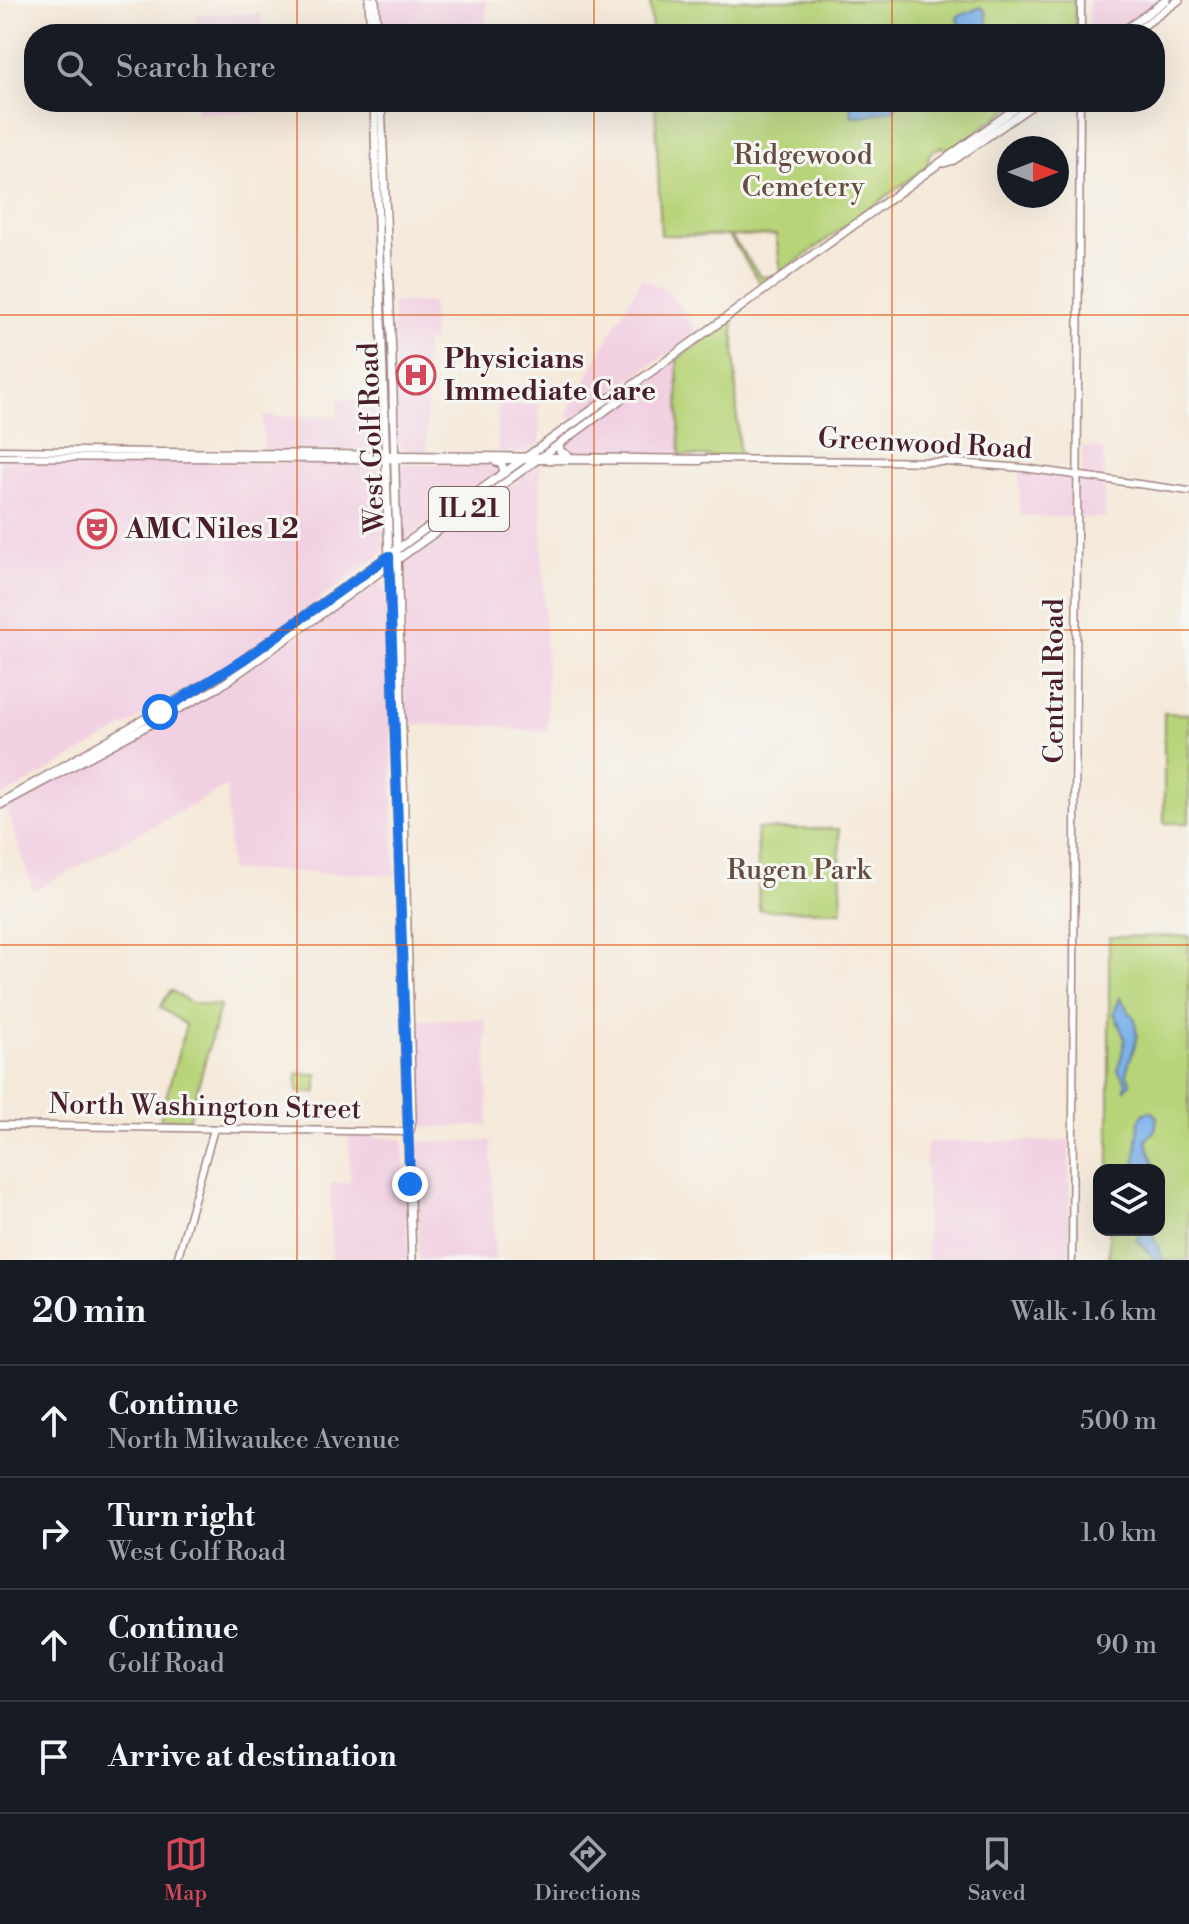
<!DOCTYPE html>
<meta charset="utf-8">
<style>
:root{--surface:#171b24;--page:#242831;--text:#f1f3f6;--muted:#9ea1a6;--line:#363941;--accent:#d1495b}
body{margin:0;font-family:"Libre Bodoni",serif;background:var(--page);color:var(--text)}
.controls{position:absolute;right:24px;bottom:24px;display:grid;overflow:hidden;border-radius:16px;box-shadow:0 8px 32px #0002}
.controls button{width:72px;height:72px;display:grid;place-items:center;padding:0;border:0;border-bottom:2px solid var(--line);background:var(--surface);color:var(--text);font:40px sans-serif}
.compass{position:absolute;left:997px;top:136px;width:72px;height:72px;border-radius:50%;background:var(--surface);box-shadow:0 8px 32px #0002;rotate:90deg}
.stop{position:absolute;width:24px;height:24px;margin:-18px;border:6px solid #1a73e8;border-radius:50%;background:#fff}
.stop.end{background:#1a73e8;border-color:#fff;box-shadow:0 2px 8px #0008}
.list{margin:0;padding:0;list-style:none}
h2{display:flex;justify-content:space-between;align-items:center;height:104px;margin:0;padding:0 32px;font-size:34px}
h2 small{font-size:26px;font-weight:400;color:var(--muted)}
.list li{display:grid;grid-template-columns:52px 1fr auto;gap:24px;align-items:center;box-sizing:border-box;height:112px;padding:0 32px;border-top:2px solid var(--line)}
.list b{display:block;font-size:30px;white-space:nowrap}
.list p{margin:0;font-size:26px;white-space:nowrap;color:var(--muted)}
.list em{font-size:26px;font-style:normal;color:var(--muted)}
.icon{flex:none;width:44px;height:44px;fill:none;stroke:currentColor;stroke-width:2;stroke-linecap:round;stroke-linejoin:round}
.map{position:relative;flex:none;width:1189px;height:1260px;overflow:hidden}
.search{position:absolute;background:var(--surface);box-shadow:0 8px 32px #0002;left:24px;right:24px;top:24px;height:88px;display:flex;align-items:center;gap:20px;box-sizing:border-box;padding:0 28px;border-radius:32px;color:var(--muted);font-size:30px}
.sheet{height:552px;background:var(--surface)}
nav{display:flex;justify-content:space-around;align-items:center;box-sizing:border-box;height:112px;border-top:2px solid var(--line);background:var(--surface);font-size:22px;color:var(--muted)}
nav a{display:grid;justify-items:center;gap:4px}
nav .on{color:var(--accent)}
.map>svg:first-child{display:block}
.built{fill:#f1d0e2}
.green{fill:#b8d479;stroke:#817a52;stroke-width:2}
.water{fill:#7cb2ea;stroke:#63688a;stroke-width:2}
.lines{fill:none;stroke-linecap:round;stroke-linejoin:round}
.secondary-casing{stroke:#a08482;stroke-width:9}
.primary-casing{stroke:#a08482;stroke-width:10}
.secondary{stroke:#fff;stroke-width:6}
.primary{stroke:#fff;stroke-width:7}
.route{stroke:#1a73e8;stroke-width:10}
.grid{fill:none;stroke:#e0560e;stroke-width:2;stroke-opacity:0.55}
.labels{text-anchor:middle;dominant-baseline:central;stroke-width:6;stroke-linejoin:round;paint-order:stroke}
.shield{fill:#f6f6f2;stroke:#7e6067;stroke-width:2}
.shield-label{font-size:26px;font-weight:bold;fill:#4a1f2b}
.park-label{font-size:28px;fill:#664c3e;stroke:#f6f6f2}
.poi-label{font-size:28px;font-weight:bold;fill:#4a1f2b;stroke:#f6f6f2;text-anchor:start}
.street-label{font-size:28px;fill:#4a1f2b;stroke:#f6f6f2}
</style>
<div class="map">
<svg width="1189" height="1260" viewBox="0 0 1189 1260">
<rect width="100%" height="100%" fill="#f6f6f2"/>
<filter id="ink" filterUnits="userSpaceOnUse"><feTurbulence type="fractalNoise" baseFrequency=".0125" numOctaves="2"/><feDisplacementMap in="SourceGraphic" scale="16" xChannelSelector="R" yChannelSelector="G"/><feConvolveMatrix kernelMatrix="1 2 1 2 8 2 1 2 1" color-interpolation-filters="sRGB"/></filter>
<filter id="wash" filterUnits="userSpaceOnUse"><feTurbulence type="fractalNoise" baseFrequency=".006" numOctaves="4" result="noise"/><feDisplacementMap in="SourceGraphic" scale="32" xChannelSelector="R" yChannelSelector="G"/><feGaussianBlur stdDeviation="1.8" result="paint"/><feColorMatrix in="noise" values="0 0 0 0 0 0 0 0 0 0 0 0 0 0 0 0 0 1.4 0 .05"/><feComposite in="paint" operator="in"/></filter>
<g filter="url(#wash)">
<rect width="100%" height="100%" fill="#f5e9d9"/>
<g class="built">
<path d="M378 0H486V30L379 34Z"/>
<path d="M1089 0H1159L1110 34H1089Z"/>
<rect x="196" y="14" width="66" height="20"/>
<path d="M197 102H263V112L197 113Z"/>
<path d="M642 278 670 293 697 333 570 421 568 411Z"/>
<path d="M392 302 432 303 433 341H425L426 360 422 361 426 366 427 451 405 450 397 443Z"/>
<path d="M677 359 680 455 563 452V445Z"/>
<path d="M338 399 381 400 382 445 379 450 263 451V416L338 417Z"/>
<path d="M497 403 539 404 540 443 525 452 498 453Z"/>
<path d="M1082 447 1103 449 1105 518 1024 516 1019 513 1020 470 1082 481Z"/>
<path d="M0 459 375 464 383 472 385 552 217 674 0 798Z"/>
<path d="M496 464 499 472 407 538 401 536 398 465Z"/>
<path d="M540 464 548 727 544 731 505 729 504 726 404 724 402 563Z"/>
<path d="M381 581 386 589 395 875 230 870 227 786 33 891 6 806 187 710Z"/>
<path d="M486 1019 488 1125 418 1128 414 1123 411 1020Z"/>
<path d="M349 1135 403 1139 408 1260H332L330 1183H350Z"/>
<path d="M491 1141 495 1260H419L416 1142Z"/>
<path d="M1069 1141V1260H927L926 1142Z"/>
</g>
<g class="green">
<path d="M650 0H1075V34H652Z"/>
<path d="M655 102H1018L951 150 941 147 929 154 928 166 781 273 776 235 731 236 761 277 774 276 762 286 729 236 661 235Z"/>
<path d="M733 318 739 458 680 455 677 359Z"/>
<path d="M1164 713 1189 714V823H1164Z"/>
<path d="M757 829H839L842 911 759 910Z"/>
<path d="M1189 936V1260H1109V1230H1159V1170H1109V937Z"/>
<path d="M171 990 191 1003 220 1006 189 1120 160 1119 186 1025 160 1007Z"/>
<rect x="297" y="1074" width="20" height="18"/>
</g>
<g class="water">
<path d="M981 7 986 12 988 34H963L957 17Z"/>
<path d="M850 102H899V103L893 110C880 111 865 118 852 116Z"/>
<path d="M1120 998 1135 1020 1137 1038 1126 1073 1131 1083 1125 1089V1080L1118 1070 1125 1040 1114 1012Z"/>
<path d="M1151 1111 1157 1117 1155 1130 1146 1140 1154 1164 1148 1170H1135L1139 1120 1144 1113Z"/>
<path d="M1144 1230H1151L1163 1260H1156L1136 1239Z"/>
</g>
</g>
<g filter="url(#ink)">
<g class="lines">
<g class="secondary-casing">
<g id="secondary">
<path d="M1081 34V0"/>
<path d="M0 450 945 462 1024 468 1189 491"/>
<path d="M0 457 700 461"/>
<path d="M0 1125 409 1132"/>
<path d="M177 1260 214 1129"/>
<path d="M1072 1260 1080 102"/>
</g>
</g>
<g class="primary-casing">
<g id="primary">
<path d="M369 0 371 34"/>
<path d="M375 0 377 34"/>
<path d="M1119 34 1166 0"/>
<path d="M1132 34 1179 0"/>
<path d="M374 102 412 1260"/>
<path d="M381 102 392 356 412 1119 410 1130"/>
<path d="M944 163 954 160 1037 102"/>
<path d="M559 444 560 451 567 455"/>
<path d="M496 462 502 464 504 473"/>
<path d="M0 803 230 669 610 397 626 390 1024 102"/>
<path d="M0 805 219 687 576 432 624 397 626 390"/>
</g>
</g>
<use href="#secondary" class="secondary"/>
<use href="#primary" class="primary"/>
</g>
</g>
<g class="lines" filter="url(#ink)">
<path class="route" d="M160 712 246 658 389 556 410 1184"/>
</g>
<path class="grid" d="M297 0V34M594 0V34M892 0V34M297 102V1260M594 102V1260M892 102V1260M0 315H1189M0 630H1189M0 945H1189"/>
<defs>
<g id="hospital-ring" transform="scale(2)"><circle r="9.5" fill="#f6f6f2" stroke="#d1495b" stroke-width="1.5"/><path d="M-5-5h3v3.5h4V-5h3V5h-3V1.5h-4V5h-3Z" fill="#d1495b"/></g>
<g id="theatre-ring" transform="scale(2)"><circle r="9.5" fill="#f6f6f2" stroke="#d1495b" stroke-width="1.5"/><path d="M-5-5.5Q0-4 5-5.5V0Q5 5 0 6Q-5 5-5 0ZM-3.3-2.5H-1v1.5H-3.3ZM1-2.5H3.3v1.5H1ZM-2.8 1Q0 5.5 2.8 1Z" fill="#d1495b"/></g>
</defs>
<g fill-rule="evenodd">
<use href="#hospital-ring" x="416" y="375"/>
<use href="#theatre-ring" x="97" y="529"/>
</g>
<g class="labels">
<rect class="shield" x="429" y="487" width="80" height="44" rx="6"/>
<g class="shield-label">
<text x="469" y="509">IL 21</text>
</g>
<g class="park-label">
<text x="803" y="155">Ridgewood<tspan x="803" dy="32">Cemetery</tspan></text>
<text x="799" y="870">Rugen Park</text>
</g>
<g class="poi-label">
<text x="444" y="359">Physicians<tspan x="444" dy="32">Immediate Care</tspan></text>
<text x="125" y="529">AMC Niles 12</text>
</g>
<g class="street-label">
<text transform="translate(372 438) rotate(-92)">West Golf Road</text>
<text transform="translate(925 444) rotate(3)">Greenwood Road</text>
<text transform="translate(1054 681) rotate(-90)">Central Road</text>
<text transform="translate(205 1107) rotate(1)">North Washington Street</text>
</g>
</g>
</svg>
<div class="controls">
<button><svg class="icon" aria-label="layers" viewBox="0 0 24 24"><path d="M12 4l9 5-9 5-9-5zM3 14l9 5 9-5"/></svg></button>
</div>
<svg class="compass" viewBox="-18 -18 36 36"><path d="M0-13l5 13h-10z" fill="#e53935"/><path d="M0 13l5-13h-10z" fill="#9ea1a6"/></svg>
<div class="stop" style="left:160px;top:712px"></div>
<div class="stop end" style="left:410px;top:1184px"></div>
<div class="search"><svg class="icon" aria-label="search" viewBox="0 0 24 24"><circle cx="10" cy="10" r="6"/><path d="M15 15l6 6"/></svg>Search here</div>
</div>
<section class="sheet">
<h2>20 min<small>Walk · 1.6 km</small></h2>
<ul class="list">
<li><svg class="icon" aria-label="ahead" viewBox="0 0 24 24"><path d="M12 20V5M6 11l6-6 6 6"/></svg><div><b>Continue</b><p>North Milwaukee Avenue</p></div><em>500 m</em></li>
<li><svg class="icon" aria-label="right" viewBox="0 0 24 24"><path d="M7 20v-9h11M14 6l5 5-5 5"/></svg><div><b>Turn right</b><p>West Golf Road</p></div><em>1.0 km</em></li>
<li><svg class="icon" aria-label="ahead" viewBox="0 0 24 24"><path d="M12 20V5M6 11l6-6 6 6"/></svg><div><b>Continue</b><p>Golf Road</p></div><em>90 m</em></li>
<li><svg class="icon" aria-label="arrive" viewBox="0 0 24 24"><path d="M6 21V4h12l-3 4 3 4H6"/></svg><div><b>Arrive at destination</b></div></li>
</ul>
</section>
<nav>
<a class="on"><svg class="icon" aria-label="map" viewBox="0 0 24 24"><path d="M3 6l6-2 6 2 6-2v14l-6 2-6-2-6 2zM9 4v14M15 6v14"/></svg>Map</a>
<a><svg class="icon" aria-label="directions" viewBox="0 0 24 24"><path d="M12 3l9 9-9 9-9-9zM9 14v-3h6M13 9l2 2-2 2"/></svg>Directions</a>
<a><svg class="icon" aria-label="saved" viewBox="0 0 24 24"><path d="M7 4h10v16l-5-4-5 4z"/></svg>Saved</a>
</nav>
